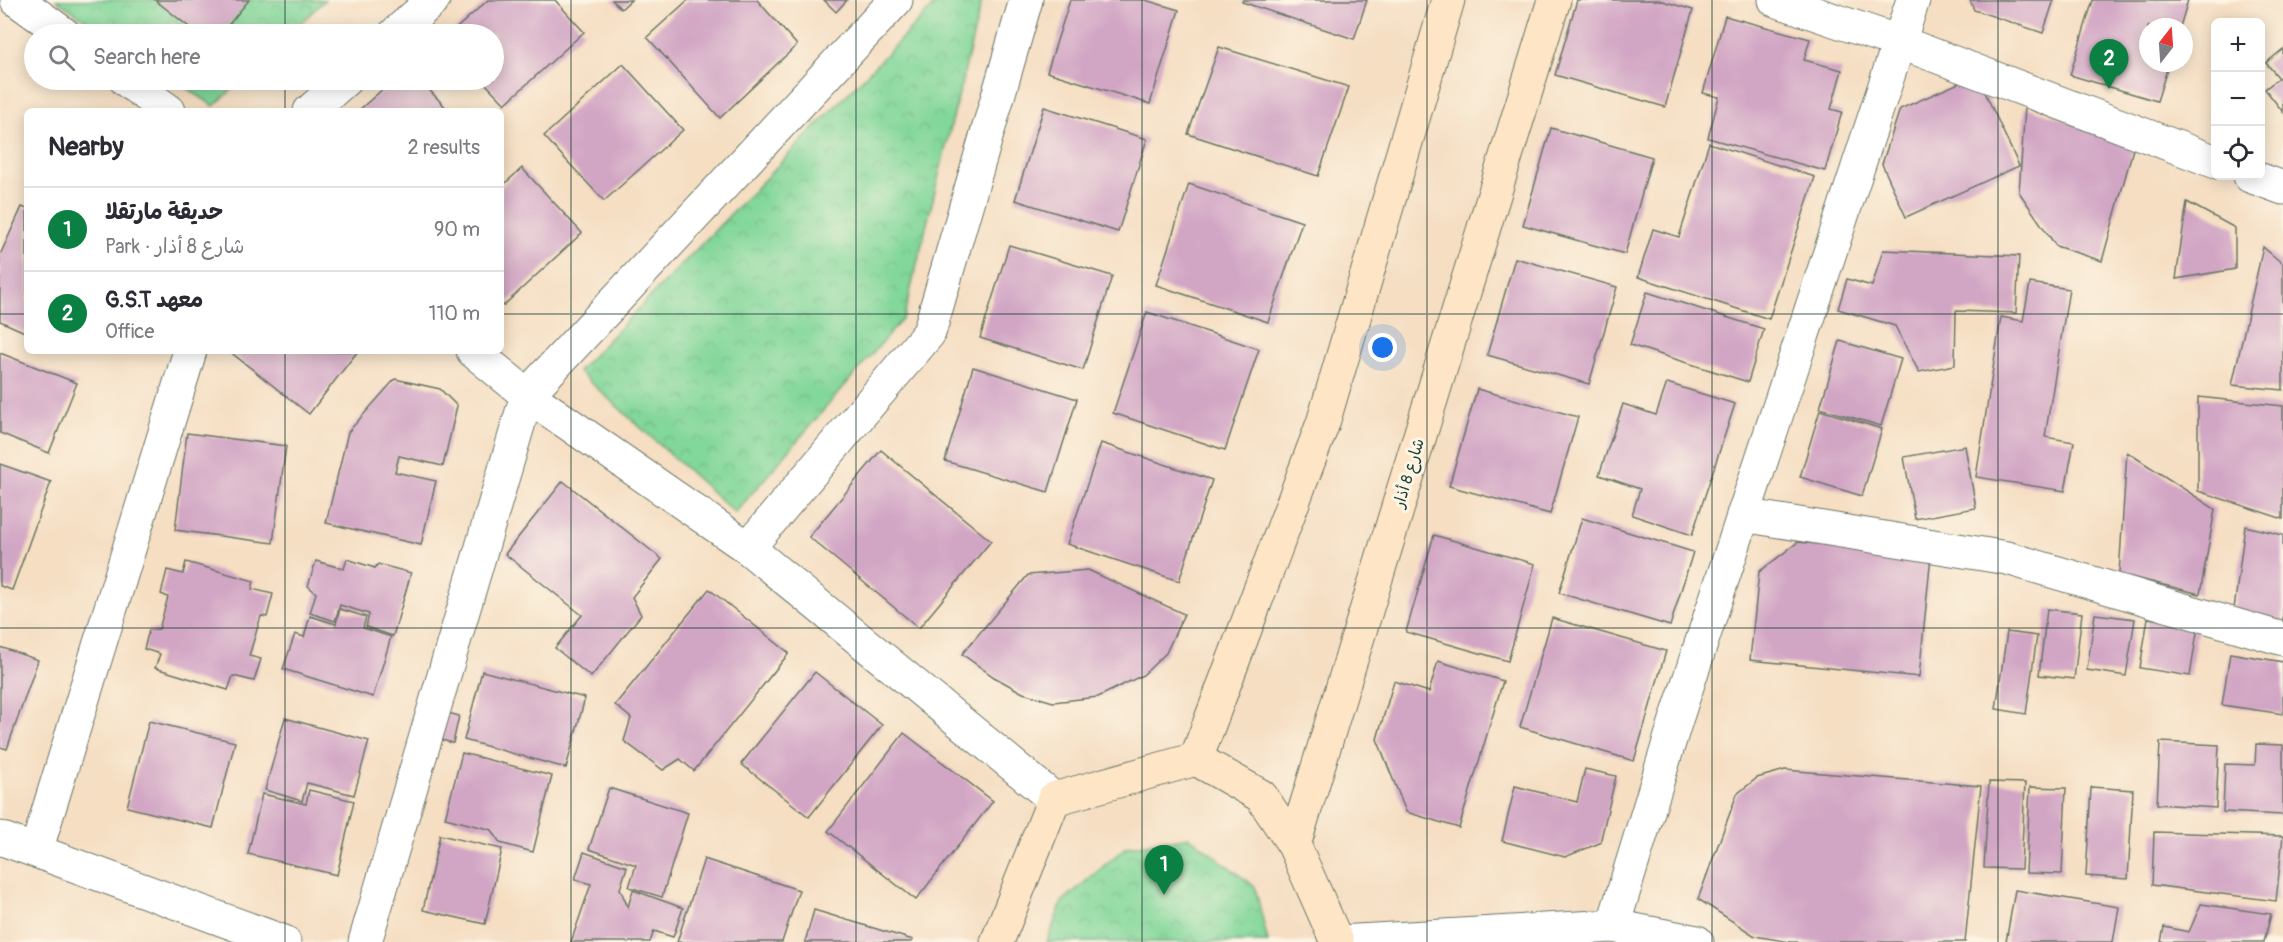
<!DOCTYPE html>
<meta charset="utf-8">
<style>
:root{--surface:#fff;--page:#f7f7f7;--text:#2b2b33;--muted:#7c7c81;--line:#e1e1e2;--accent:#0b8043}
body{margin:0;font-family:Pangolin,"Playpen Sans Arabic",sans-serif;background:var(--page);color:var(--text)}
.controls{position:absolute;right:18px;top:18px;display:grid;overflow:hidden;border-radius:9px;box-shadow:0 3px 15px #0003}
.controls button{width:54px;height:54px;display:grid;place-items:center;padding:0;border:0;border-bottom:2px solid var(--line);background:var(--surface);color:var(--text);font:30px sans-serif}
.compass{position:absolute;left:2139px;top:18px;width:54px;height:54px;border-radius:50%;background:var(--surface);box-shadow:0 3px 15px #0003;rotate:17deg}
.you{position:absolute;left:1383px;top:348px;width:21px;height:21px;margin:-15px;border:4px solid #fff;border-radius:50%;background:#1a73e8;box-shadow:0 0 0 9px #1a73e833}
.badge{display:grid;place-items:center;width:39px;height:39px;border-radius:50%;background:var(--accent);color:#fff;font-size:20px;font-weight:700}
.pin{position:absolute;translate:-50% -50px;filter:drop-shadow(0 2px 3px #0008)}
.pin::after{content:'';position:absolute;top:32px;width:21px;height:18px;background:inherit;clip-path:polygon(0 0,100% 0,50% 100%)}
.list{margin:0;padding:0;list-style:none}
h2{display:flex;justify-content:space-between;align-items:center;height:78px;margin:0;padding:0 24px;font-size:26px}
h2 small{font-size:20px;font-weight:400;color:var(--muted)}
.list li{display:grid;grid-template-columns:39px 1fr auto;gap:18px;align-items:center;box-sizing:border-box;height:84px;padding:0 24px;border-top:2px solid var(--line)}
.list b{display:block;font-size:22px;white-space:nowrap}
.list p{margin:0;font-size:20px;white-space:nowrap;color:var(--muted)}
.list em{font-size:20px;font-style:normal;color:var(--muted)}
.icon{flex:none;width:33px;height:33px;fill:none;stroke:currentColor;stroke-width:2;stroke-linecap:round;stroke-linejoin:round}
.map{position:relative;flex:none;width:2283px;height:942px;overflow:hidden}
.search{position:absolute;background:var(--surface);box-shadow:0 3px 15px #0003;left:24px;top:24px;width:480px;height:66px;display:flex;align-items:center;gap:15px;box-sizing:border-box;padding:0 21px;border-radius:33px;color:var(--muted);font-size:22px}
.panel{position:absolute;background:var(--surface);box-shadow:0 3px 15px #0003;left:24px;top:108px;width:480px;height:246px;border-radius:9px}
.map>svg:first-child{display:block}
.park{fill:url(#park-crowns);stroke:#508a67;stroke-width:1.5}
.building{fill:#d1a5c4}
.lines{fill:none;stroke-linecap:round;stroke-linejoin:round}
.minor-casing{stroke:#6a7566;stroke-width:35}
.tertiary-casing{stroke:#6a7566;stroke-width:35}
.secondary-casing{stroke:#6a7566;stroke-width:35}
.minor{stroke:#fff;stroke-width:33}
.tertiary{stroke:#fff;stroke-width:33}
.secondary{stroke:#fde5c5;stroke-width:33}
.grid{fill:none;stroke:#1f3d34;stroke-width:1.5;stroke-opacity:0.55}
.labels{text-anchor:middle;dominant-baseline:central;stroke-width:6;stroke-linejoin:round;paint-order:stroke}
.street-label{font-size:16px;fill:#1f3d34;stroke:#fcf5e5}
</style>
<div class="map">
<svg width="2283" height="942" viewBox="0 0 2283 942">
<defs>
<pattern id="park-crowns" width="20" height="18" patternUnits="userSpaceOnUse" patternTransform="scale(1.5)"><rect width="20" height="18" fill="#82d79a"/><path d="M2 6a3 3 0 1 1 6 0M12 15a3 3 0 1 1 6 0" fill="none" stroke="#70b985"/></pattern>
</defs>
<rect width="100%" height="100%" fill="#fcf5e5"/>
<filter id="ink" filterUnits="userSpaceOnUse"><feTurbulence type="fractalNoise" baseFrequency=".0167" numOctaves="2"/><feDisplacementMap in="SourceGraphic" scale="12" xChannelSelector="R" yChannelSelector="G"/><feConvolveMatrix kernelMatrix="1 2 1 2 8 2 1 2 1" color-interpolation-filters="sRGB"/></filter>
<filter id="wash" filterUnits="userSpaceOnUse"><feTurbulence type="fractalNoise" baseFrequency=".008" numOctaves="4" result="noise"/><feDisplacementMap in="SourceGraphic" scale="24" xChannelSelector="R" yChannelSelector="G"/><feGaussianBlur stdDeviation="1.35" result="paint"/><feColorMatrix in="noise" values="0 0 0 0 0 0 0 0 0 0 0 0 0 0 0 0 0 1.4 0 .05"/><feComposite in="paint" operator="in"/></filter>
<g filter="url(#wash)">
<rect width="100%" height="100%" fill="#f5dec2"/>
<g class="park">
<path d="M56 0H325L289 34H107Z"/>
<path d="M939 0H982L904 317 735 513 578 371Z"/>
<path d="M174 80H242L214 106Z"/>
<path d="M1190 837 1255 887 1268 942H1047L1062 902 1126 847Z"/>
</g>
<g id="blocks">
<g class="building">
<path d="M155 0H249L221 34H198Z"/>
<path d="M488 0H555L584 32 505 104 482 80H494V34H450Z"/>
<path d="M612 0H631L621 9Z"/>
<path d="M688 0H757L797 45 720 118 647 37Z"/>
<path d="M824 0H847L836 12Z"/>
<path d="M1070 0H1145L1179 10 1150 104 1047 72Z"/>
<path d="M1243 0H1367L1354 39 1242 2Z"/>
<path d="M1577 0H1659L1693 10 1665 107 1555 75Z"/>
<path d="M1970 0H2054L2043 33 1974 10Z"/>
<path d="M2093 0H2188L2180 27H2148V63H2169L2157 101 2070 75Z"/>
<path d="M1725 16 1810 39 1804 60 1842 70 1831 109 1842 112 1825 171 1708 138 1719 97 1703 93Z"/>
<path d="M1219 47 1349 87 1318 176 1188 134Z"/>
<path d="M2283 49V112L2265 89 2279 78 2266 63Z"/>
<path d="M623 64 683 130 604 201 544 136Z"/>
<path d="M1977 75 2019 166 1906 217 1882 164 1900 109Z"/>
<path d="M393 80H420L449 111H358Z"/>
<path d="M1044 107 1147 139 1118 232 1015 200Z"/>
<path d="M2025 107 2135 142 2102 261 2056 246 2019 192Z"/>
<path d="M1551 128 1652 157 1625 254 1523 225Z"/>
<path d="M1709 143 1815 177 1769 319 1638 277 1653 229 1679 237Z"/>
<path d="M522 168 582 233 503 306 501 304V187Z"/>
<path d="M1189 184 1302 222 1268 322 1156 285Z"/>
<path d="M2187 202 2235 228V269L2176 279Z"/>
<path d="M22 207 27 209V333L0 321V255Z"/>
<path d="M1009 245 1112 276 1083 370 980 338Z"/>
<path d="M2263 247 2283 264V390L2232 385Z"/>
<path d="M1883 250 2019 256 2016 313 1956 311 1955 365 1919 372 1895 326 1838 309 1847 279 1872 286Z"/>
<path d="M1515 258 1617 287 1589 384 1487 355Z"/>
<path d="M2030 283 2069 289 2045 437 2074 442 2065 491 1976 477 2001 317 2023 321Z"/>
<path d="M1647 292 1764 329 1748 382 1630 345Z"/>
<path d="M1147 312 1259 349 1225 450 1113 413Z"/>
<path d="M1840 341 1901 359 1881 426 1820 408Z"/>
<path d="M229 351H358L309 414Z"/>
<path d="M0 353 77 383 49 453 0 433Z"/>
<path d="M973 367 1077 399 1048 492 945 461Z"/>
<path d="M395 379 440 389 457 406 443 466 399 456 395 472 436 481 421 545 326 523 348 432Z"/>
<path d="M1667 383 1735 404 1692 535 1632 515 1640 489 1599 475 1623 404 1656 415Z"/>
<path d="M1477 389 1578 417 1550 514 1449 486Z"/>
<path d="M2198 397 2283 406V519L2198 491Z"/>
<path d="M1820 410 1882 429 1862 496 1800 477Z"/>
<path d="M187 433 286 446 273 543 175 530Z"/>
<path d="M1101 443 1212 480 1179 581 1067 544Z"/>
<path d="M1965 446 1976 508 1915 519 1904 457Z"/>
<path d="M881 450 991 541 919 628 809 537Z"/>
<path d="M2127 452 2215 509 2200 594 2119 574Z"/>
<path d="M0 464 51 482 12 590 0 586Z"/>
<path d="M563 481 662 559 632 597 641 615 591 677 555 648 582 615 505 554Z"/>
<path d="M1582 518 1693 552 1670 626 1559 593Z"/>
<path d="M2245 526 2283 535V625L2234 609Z"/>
<path d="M1434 535 1535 564 1508 661 1406 632Z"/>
<path d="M1798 542 1931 555 1919 677 1750 660 1759 572Z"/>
<path d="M347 559 375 568 378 564 411 573 393 636 366 627 369 614 340 605 335 621 310 613 316 593 308 586 316 561 344 569Z"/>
<path d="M186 562 254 581 252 589 273 594 267 617 261 616 249 656 261 659 254 681 233 676 228 690 155 668 160 654 144 649 149 630 159 629 168 597 161 594 167 570 183 574Z"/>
<path d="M1088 570 1184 614 1166 653 1143 675 1098 697 1053 702 1023 693 994 677 962 654 1028 575Z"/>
<path d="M709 589 789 653 694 771 680 759 663 770 624 741 631 718 615 705Z"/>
<path d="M340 609 366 617 363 628 391 637 373 697 283 669 295 634 304 637 310 616 336 624Z"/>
<path d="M2047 609 2082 613 2074 679 2039 675Z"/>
<path d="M2095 614 2135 619 2126 676 2087 670Z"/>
<path d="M1552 618 1666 651 1634 761 1520 727Z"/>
<path d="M2148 618 2198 626 2190 676 2140 668Z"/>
<path d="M2007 632 2037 636 2026 714 1996 709Z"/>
<path d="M0 647 38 660 7 749 0 747Z"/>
<path d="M2230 653 2283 662V714L2222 705Z"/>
<path d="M1438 661 1503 681 1459 828 1406 812 1377 739 1394 681 1429 692Z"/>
<path d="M482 671 585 698 566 768 464 740Z"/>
<path d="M815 672 882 725 809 817 741 764Z"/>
<path d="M445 712 459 716 453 743 438 739Z"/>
<path d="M285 718 369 741 354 795 307 783 302 801 265 790Z"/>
<path d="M149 721 235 742 213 828 127 807Z"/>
<path d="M904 733 993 801 916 900 828 831Z"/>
<path d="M2160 742 2219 745 2216 808 2157 804Z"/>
<path d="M2256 744 2283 745V815L2223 812 2225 764 2255 765Z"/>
<path d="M462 753 552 776 533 852 500 843 492 830 445 818Z"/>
<path d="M1585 769 1616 776 1600 843 1565 857 1502 841 1515 786 1577 802Z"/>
<path d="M1785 770 1981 786 1965 942H1790L1755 936 1698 899 1737 794 1757 778Z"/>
<path d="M1989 782 2025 783 2021 869 1984 868Z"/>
<path d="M2030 787 2066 788 2062 874 2026 873Z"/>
<path d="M2091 787 2133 790 2128 879 2086 876Z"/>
<path d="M609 788 688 813 662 897 629 887 636 865 589 849Z"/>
<path d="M309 790 354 801 337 875 248 854 262 794 306 804Z"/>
<path d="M2154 832 2283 836 2276 901 2152 885Z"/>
<path d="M440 835 502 849 485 924 423 910Z"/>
<path d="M584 852 627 867 620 889 628 907 633 890 683 908 673 937 654 931 650 942H571L591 884 575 879Z"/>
<path d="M704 859 799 890 782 942H677Z"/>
<path d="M2015 890 2119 907 2113 942H2006Z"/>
<path d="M2201 904 2271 914 2264 942H2161L2164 927 2189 932Z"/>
<path d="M814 910 913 940 912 942H805Z"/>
</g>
</g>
</g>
<g filter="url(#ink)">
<use href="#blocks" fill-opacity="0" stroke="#6a7566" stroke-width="1.5"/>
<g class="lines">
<g class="minor-casing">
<g id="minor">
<path d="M1775 0 1899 42 2216 162"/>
<path d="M395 34 433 0"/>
<path d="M310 111 345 80"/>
<path d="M2250 176 2283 188"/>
<path d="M1743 515 2007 558 2283 639"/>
<path d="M748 548 929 333 1026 0"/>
<path d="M0 838 284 942"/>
<path d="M36 851 190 351"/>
<path d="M1613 926 1676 720 1913 0"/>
<path d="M365 942 527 395 896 0"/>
</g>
</g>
<g class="tertiary-casing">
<g id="tertiary">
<path d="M17 0 64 34"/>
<path d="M126 80 169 111"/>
<path d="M473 351 527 395 748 548 1054 799"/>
<path d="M1340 942 1613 926 1697 942"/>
</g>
</g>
<g class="secondary-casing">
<g id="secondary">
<path d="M1196 759 1261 796 1294 845"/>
<path d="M997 942 1054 799 1196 759 1323 423 1448 0"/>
<path d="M1337 942 1294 845 1554 0"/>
</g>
</g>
<use href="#minor" class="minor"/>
<use href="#tertiary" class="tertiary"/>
<use href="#secondary" class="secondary"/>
</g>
</g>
<path class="grid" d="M285 0V34M571 0V942M856 0V942M1142 0V942M1427 0V942M1712 0V942M1998 0V942M285 80V111M0 314H27M501 314H2283M285 351V942M0 628H2283"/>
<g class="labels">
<g class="street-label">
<text transform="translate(1409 473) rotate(-73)">شارع 8 أذار</text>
</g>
</g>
</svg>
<div class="controls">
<button>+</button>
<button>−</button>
<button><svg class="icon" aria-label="locate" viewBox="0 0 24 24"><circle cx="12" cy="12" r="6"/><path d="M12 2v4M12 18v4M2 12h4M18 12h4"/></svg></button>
</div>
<svg class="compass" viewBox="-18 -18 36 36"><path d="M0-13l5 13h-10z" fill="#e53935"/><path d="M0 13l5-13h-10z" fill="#7c7c81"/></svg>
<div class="you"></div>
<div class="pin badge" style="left:1164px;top:895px">1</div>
<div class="pin badge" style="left:2109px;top:89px">2</div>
<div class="search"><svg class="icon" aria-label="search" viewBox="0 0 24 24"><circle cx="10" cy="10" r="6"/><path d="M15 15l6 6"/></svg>Search here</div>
<section class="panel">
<h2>Nearby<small>2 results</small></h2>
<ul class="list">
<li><span class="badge">1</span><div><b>حديقة مارتقلا</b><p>Park · شارع 8 أذار</p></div><em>90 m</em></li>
<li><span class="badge">2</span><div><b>G.S.T معهد</b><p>Office</p></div><em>110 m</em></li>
</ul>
</section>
</div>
